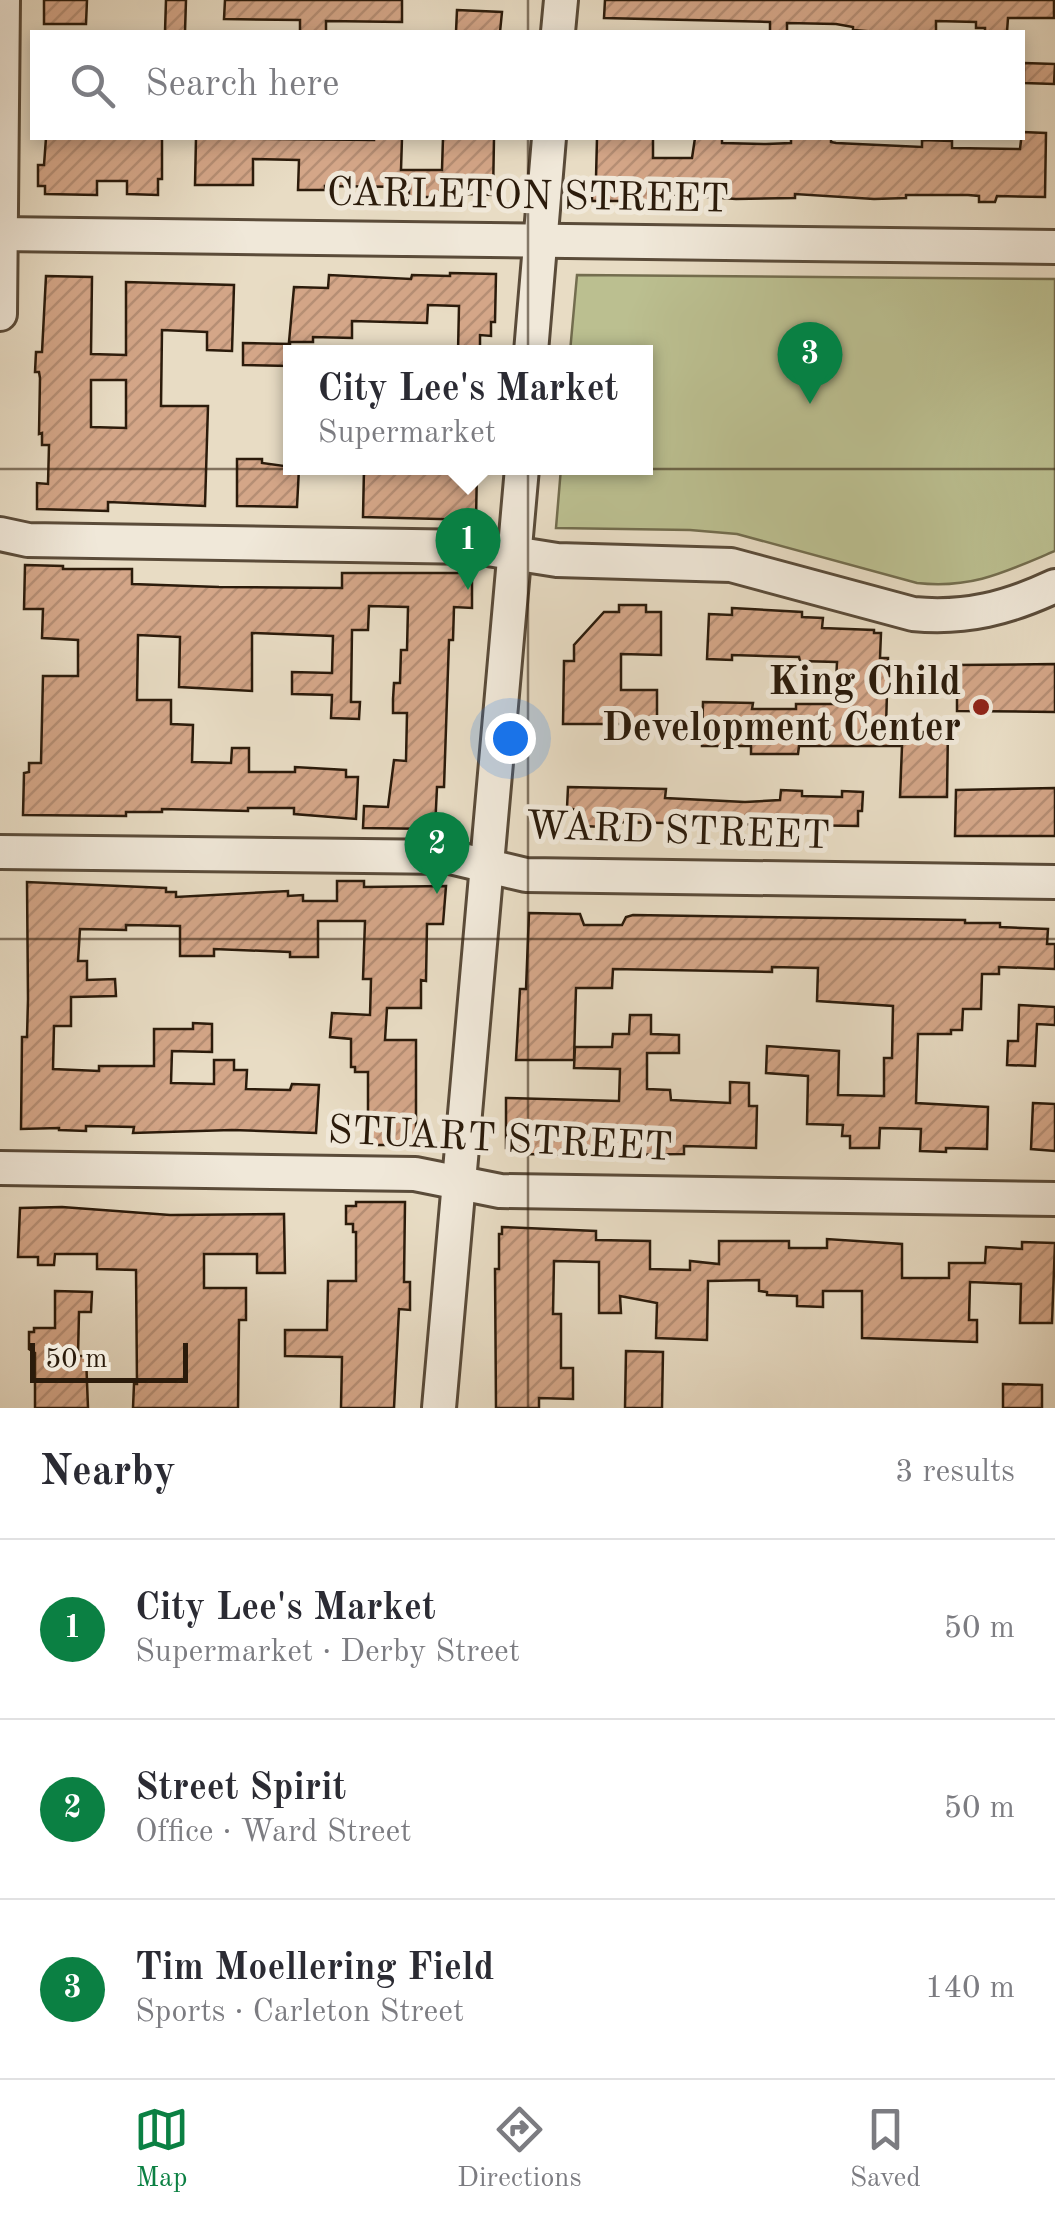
<!DOCTYPE html>
<meta charset="utf-8">
<style>
:root{--surface:#fff;--page:#f7f7f7;--text:#2b2b33;--muted:#7c7c81;--line:#e1e1e2;--accent:#0b8043}
body{margin:0;font-family:"Old Standard TT",serif;background:var(--page);color:var(--text)}
.scale{position:absolute;left:30px;bottom:25px;width:158px;box-sizing:border-box;padding-left:10px;border:5px solid #2b1b0b;border-top:0;font-size:28px;line-height:35px;white-space:nowrap;color:#2b1b0b;-webkit-text-stroke:8px #f0e8d9;paint-order:stroke}
.you{position:absolute;left:510px;top:738px;width:35px;height:35px;margin:-25px;border:8px solid #fff;border-radius:50%;background:#1a73e8;box-shadow:0 0 0 15px #1a73e833}
.badge{display:grid;place-items:center;width:65px;height:65px;border-radius:50%;background:var(--accent);color:#fff;font-size:32px;font-weight:700}
.pin{position:absolute;translate:-50% -82px;filter:drop-shadow(0 2px 5px #0008)}
.pin::after{content:'';position:absolute;top:52px;width:35px;height:30px;background:inherit;clip-path:polygon(0 0,100% 0,50% 100%)}
.popup{position:absolute;left:283px;top:345px;width:370px;height:130px;box-sizing:border-box;display:grid;place-content:center;border-radius:0px;background:var(--surface);filter:drop-shadow(0 2px 8px #0005);font-size:32px;white-space:nowrap;color:var(--muted)}
.popup b{font-size:38px;color:var(--text)}
.popup::after{content:'';position:absolute;left:50%;top:100%;margin-left:-20px;border:20px solid transparent;border-top-color:var(--surface)}
.list{margin:0;padding:0;list-style:none}
h2{display:flex;justify-content:space-between;align-items:center;height:130px;margin:0;padding:0 40px;font-size:42px}
h2 small{font-size:32px;font-weight:400;color:var(--muted)}
.list li{display:grid;grid-template-columns:65px 1fr auto;gap:30px;align-items:center;box-sizing:border-box;height:180px;padding:0 40px;border-top:2px solid var(--line)}
.list b{display:block;font-size:38px;white-space:nowrap}
.list p{margin:0;font-size:32px;white-space:nowrap;color:var(--muted)}
.list em{font-size:32px;font-style:normal;color:var(--muted)}
.icon{flex:none;width:55px;height:55px;fill:none;stroke:currentColor;stroke-width:2;stroke-linecap:round;stroke-linejoin:round}
.map{position:relative;flex:none;width:1055px;height:1408px;overflow:hidden}
.search{position:absolute;background:var(--surface);box-shadow:0 5px 15px #0003;left:30px;right:30px;top:30px;height:110px;display:flex;align-items:center;gap:25px;box-sizing:border-box;padding:0 35px;border-radius:0px;color:var(--muted);font-size:38px}
.sheet{height:670px;background:var(--surface)}
nav{display:flex;justify-content:space-around;align-items:center;box-sizing:border-box;height:140px;border-top:2px solid var(--line);background:var(--surface);font-size:28px;color:var(--muted)}
nav a{display:grid;justify-items:center;gap:5px}
nav .on{color:var(--accent)}
.map>svg:first-child{display:block}
.garden{fill:#bbbf90;stroke:#736d4e;stroke-width:2.5}
.building{fill:url(#building-hatch);stroke:#2b1b0b;stroke-width:2.5;fill-rule:evenodd}
.lines{fill:none;stroke-linecap:round;stroke-linejoin:round}
.minor-casing{stroke:#5a4b39;stroke-width:38}
.minor{stroke:#f0e8d9;stroke-width:32}
.grid{fill:none;stroke:#2b1b0b;stroke-width:2.5;stroke-opacity:0.55}
.poi-dot{fill:#8f2418;stroke:#f0e8d9;stroke-width:4}
.labels{text-anchor:middle;dominant-baseline:central;stroke-width:10;stroke-linejoin:round;paint-order:stroke}
.street-label{font-size:40px;fill:#2b1b0b;stroke:#f0e8d9}
.poi-label{font-size:40px;font-weight:bold;fill:#2b1b0b;stroke:#f0e8d9;text-anchor:end}
</style>
<div class="map">
<svg width="1055" height="1408" viewBox="0 0 1055 1408">
<defs>
<pattern id="building-hatch" width="6" height="6" patternUnits="userSpaceOnUse" patternTransform="scale(2.5)"><rect width="6" height="6" fill="#d4a688"/><path d="M-1 1l2-2M0 6l6-6M5 7l2-2" fill="none" stroke="#b68e74"/></pattern>
</defs>
<rect width="100%" height="100%" fill="#e8dcc4"/>
<filter id="stains"><feTurbulence type="fractalNoise" baseFrequency=".002" numOctaves="4"/><feColorMatrix values="0 0 0 0 .2 0 0 0 0 .09 0 0 0 0 .02 0 0 0 .5 -.17"/></filter>
<radialGradient id="worn" r=".72"><stop offset=".6" stop-color="#630" stop-opacity="0"/><stop offset="1" stop-color="#630" stop-opacity=".3"/></radialGradient>
<path class="garden" d="M577 275 1055 279V551C1005 572 972 589 917 583L737 534 690 530 556 528 561 468H646V352H570Z"/>
<g class="building">
<path d="M44 0H87L86 24H44Z"/>
<path d="M166 0H186L185 32H165Z"/>
<path d="M225 0H402V22L326 21V32H300V20L224 19Z"/>
<path d="M605 0H1054V18H1008L1007 32H985V28H976V22L936 21V32H878L853 30V27L836 24 787 23V32H770V22L604 18Z"/>
<path d="M457 10 502 12 500 32H456Z"/>
<path d="M1024 63 1055 64 1054 84 1024 83Z"/>
<path d="M1022 132 1046 133 1045 197 997 196 995 202H979V196L968 195H906V198L874 199 795 194V198L736 199 649 193 648 201H592V178H596L597 138H653V158H692L695 138H722V143L766 144 791 143V138H831V142L836 143 922 147V140L952 141V148L1020 149Z"/>
<path d="M46 138H162V179H158V195L127 194V181H97V195L45 194V186H38V165H44Z"/>
<path d="M196 138 374 140V138H402L401 170H442L443 138H494L493 195 438 193V197H409V187L325 186V190H298L299 160 253 159V185H195Z"/>
<path d="M450 273 496 274 495 322H491V336L480 335V352H458L459 306 428 305 427 323 352 321V338L313 337V342H289L294 287 328 288 329 275 411 279 412 275 450 276Z"/>
<path d="M46 276 92 277 91 354 126 355V282L234 285 232 351 207 350V332L162 330 161 406H208L205 506 108 502V511L37 509V483L48 484 49 445H42V433L39 434 40 378 39 372H35L36 352H42ZM91 380H126V428L91 427Z"/>
<path d="M243 343 290 344V366L243 365Z"/>
<path d="M237 459H262V463L299 468 297 507 237 506Z"/>
<path d="M364 468H477L476 520 363 517Z"/>
<path d="M25 565 63 566V569H132V584L219 587 342 588V573H472V608L454 607 453 640H449L444 787H437L435 829 363 828 364 806 388 807 394 760 406 761 407 713H393V699L394 683H400L401 650H407L408 607 369 606 368 630H352L351 702H360L359 719 331 718 332 695 292 694V672L332 673 333 636 252 633V691L179 687 180 637 138 635 137 700H171V724L193 725 192 762 231 763 232 748H249V772H295V767L346 770V777H358L356 819 294 814V808H248V811L162 809V812H126V816L23 815 24 773 29 772V763H41L43 676H78V640L42 638 43 609H24Z"/>
<path d="M619 605H646V612H661V655L621 654V690H657V724H563L564 661H574V645L604 612H619Z"/>
<path d="M732 608 802 612V617L823 618 822 628 874 630V633H881L880 658H888L886 727H948L947 797H900L902 746H799L798 754H751V746H702L703 702 753 703 752 709H796V704H835L837 662 800 661 799 657 732 655V660L707 659 709 614 732 615Z"/>
<path d="M1055 664V712L957 711V665Z"/>
<path d="M568 787 666 789 665 798 745 802 780 800 781 790 802 791V796L842 797V791L863 792 862 811H858V826L604 822 603 827 583 826V811L567 808Z"/>
<path d="M1055 788V836H955L956 790Z"/>
<path d="M337 881H364V887L446 886 443 924H427L426 981 421 980V1008H387L385 1040H416V1145H367L364 1142V1119H368V1072H355V1067H351V1039L330 1037 332 1013 370 1015 371 979H363L365 921H318V957H290V952L214 949V956H180V926L126 925V930L80 929 78 961H87V980L115 979 116 996 71 997V1026H54L53 1069 99 1071V1066H154V1029H193V1023L212 1024V1052L172 1051 171 1083 214 1084V1060H234V1070H247L246 1089 290 1090 292 1084 319 1085 316 1133 232 1130 133 1133 134 1127 86 1126V1131L59 1130V1128L21 1129 22 1037H27L28 999 27 882 166 888V892H176V897L288 891V896L303 895V901H337Z"/>
<path d="M529 913 580 914 584 925H622L626 917 633 915 965 920V923H1000V927L1048 929 1047 944H1055V969L999 967V974H982L981 1009H963L962 1030H951V1034H918L916 1103 988 1107 987 1149 946 1148V1152L920 1151 921 1129 880 1128 879 1148H850V1136H842L843 1125 807 1124 808 1076 766 1073 767 1046 839 1051 838 1095 884 1096V1058H892L893 1006 817 1001 818 968 772 967V972L613 969 612 988H576L574 1060H516L520 989H526Z"/>
<path d="M1019 1005 1055 1007V1025L1037 1024 1035 1066 1007 1065 1008 1041H1018Z"/>
<path d="M630 1015H651V1034L679 1035V1053H647V1089L670 1090 671 1100 730 1103V1082L749 1083V1106H757L756 1148 684 1146V1154L609 1155 514 1154V1148H506V1098L619 1101 620 1069 574 1068 575 1047H612L613 1034H629Z"/>
<path d="M1033 1103 1055 1104V1151L1031 1149Z"/>
<path d="M356 1202H405L404 1282H410V1310L399 1309 394 1408H341L342 1357 285 1356V1330H327L328 1281H356V1232H353V1224H346V1206H356Z"/>
<path d="M62 1207 170 1215 284 1214 285 1273H257V1254H204V1288H246V1320H239L238 1408H133L134 1384H137L136 1270 97 1269V1254H55L54 1265H38V1257H18L20 1208Z"/>
<path d="M502 1227 596 1231V1240L650 1241V1269L690 1270V1261L719 1264V1241H789V1248H827V1239L902 1244V1278H949V1263H985L986 1247 1022 1249V1242L1055 1243 1052 1323H1020L1021 1284 970 1282 969 1320H977V1342L862 1338V1291H823V1307L797 1306V1296L767 1295V1292L759 1291V1280L708 1281 707 1340 656 1338 657 1303 620 1296 621 1313H599V1262L554 1261 553 1314H561V1368H573V1399L539 1398V1408H496L495 1269H499V1234H502Z"/>
<path d="M55 1291 92 1292 91 1312H79L78 1356H86L88 1408H35V1353L29 1349V1332H34V1328H55Z"/>
<path d="M626 1351 663 1352 662 1408H625Z"/>
<path d="M1003 1384 1042 1385V1408H1003Z"/>
</g>
<g class="lines">
<g class="minor-casing">
<g id="minor">
<path d="M558 32 561 0"/>
<path d="M0 234 1055 247"/>
<path d="M0 314 3 0"/>
<path d="M531 352 549 138"/>
<path d="M0 534 28 540 475 547 557 560 731 565 913 614C966 619 1008 608 1055 586"/>
<path d="M0 852 450 857 526 875 1055 882"/>
<path d="M0 1168 415 1174 500 1191 1055 1199"/>
<path d="M439 1408 522 468"/>
</g>
</g>
<use href="#minor" class="minor"/>
</g>
<path class="grid" d="M528 0V32M528 138V1408M0 469H1055M0 939H1055"/>
<circle class="poi-dot" cx="981" cy="707" r="10"/>
<g class="labels">
<g class="street-label">
<text transform="translate(528 198) rotate(1)">CARLETON STREET</text>
<text transform="translate(678 833) rotate(2)">WARD STREET</text>
<text transform="translate(500 1141) rotate(3)">STUART STREET</text>
</g>
<g class="poi-label">
<text x="961" y="684">King Child<tspan x="961" dy="46">Development Center</tspan></text>
</g>
</g>
<rect width="100%" height="100%" filter="url(#stains)"/>
<rect width="100%" height="100%" fill="url(#worn)"/>
</svg>
<div class="scale">50 m</div>
<div class="you"></div>
<div class="pin badge" style="left:468px;top:590px">1</div>
<div class="popup"><b>City Lee's Market</b>Supermarket</div>
<div class="pin badge" style="left:437px;top:894px">2</div>
<div class="pin badge" style="left:810px;top:404px">3</div>
<div class="search"><svg class="icon" aria-label="search" viewBox="0 0 24 24"><circle cx="10" cy="10" r="6"/><path d="M15 15l6 6"/></svg>Search here</div>
</div>
<section class="sheet">
<h2>Nearby<small>3 results</small></h2>
<ul class="list">
<li><span class="badge">1</span><div><b>City Lee's Market</b><p>Supermarket · Derby Street</p></div><em>50 m</em></li>
<li><span class="badge">2</span><div><b>Street Spirit</b><p>Office · Ward Street</p></div><em>50 m</em></li>
<li><span class="badge">3</span><div><b>Tim Moellering Field</b><p>Sports · Carleton Street</p></div><em>140 m</em></li>
</ul>
</section>
<nav>
<a class="on"><svg class="icon" aria-label="map" viewBox="0 0 24 24"><path d="M3 6l6-2 6 2 6-2v14l-6 2-6-2-6 2zM9 4v14M15 6v14"/></svg>Map</a>
<a><svg class="icon" aria-label="directions" viewBox="0 0 24 24"><path d="M12 3l9 9-9 9-9-9zM9 14v-3h6M13 9l2 2-2 2"/></svg>Directions</a>
<a><svg class="icon" aria-label="saved" viewBox="0 0 24 24"><path d="M7 4h10v16l-5-4-5 4z"/></svg>Saved</a>
</nav>
